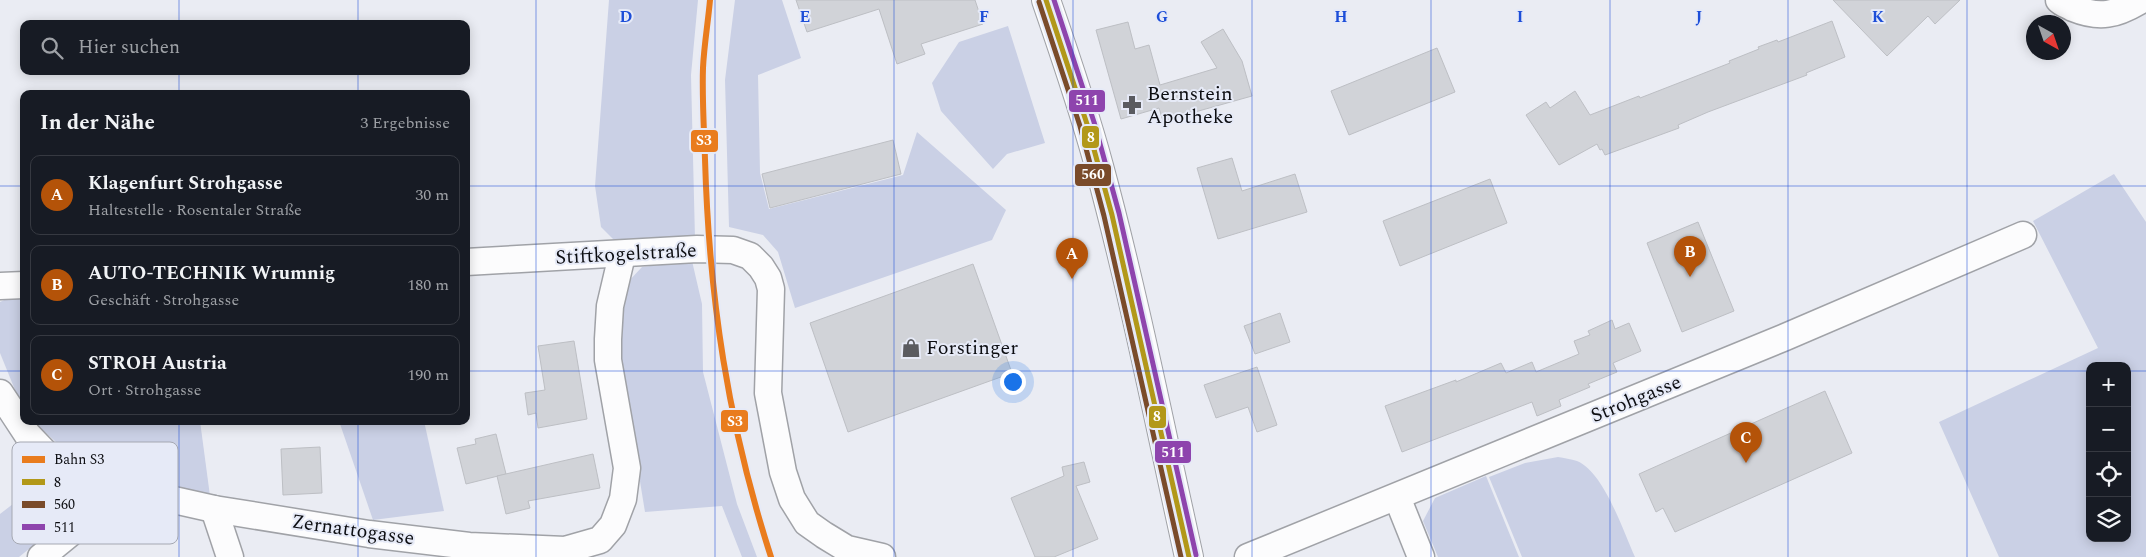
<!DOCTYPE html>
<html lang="de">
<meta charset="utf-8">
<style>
:root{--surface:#171b24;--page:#20242c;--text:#f1f3f6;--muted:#9ea1a6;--line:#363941;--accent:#b45309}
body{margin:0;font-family:Spectral,serif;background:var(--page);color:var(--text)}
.controls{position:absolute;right:15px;bottom:15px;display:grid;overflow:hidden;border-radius:10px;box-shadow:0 2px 12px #0003}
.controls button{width:45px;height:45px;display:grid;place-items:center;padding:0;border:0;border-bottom:1px solid var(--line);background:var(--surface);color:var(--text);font:25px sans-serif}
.compass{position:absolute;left:2026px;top:15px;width:45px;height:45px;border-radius:50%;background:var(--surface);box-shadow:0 2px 12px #0003;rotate:140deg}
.you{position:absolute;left:1012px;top:381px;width:18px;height:18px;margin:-12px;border:4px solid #fff;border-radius:50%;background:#1a73e8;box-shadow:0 0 0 8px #1a73e833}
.badge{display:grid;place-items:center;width:32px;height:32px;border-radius:50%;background:var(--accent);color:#fff;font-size:16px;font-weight:700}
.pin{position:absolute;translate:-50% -41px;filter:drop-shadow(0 1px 2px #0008)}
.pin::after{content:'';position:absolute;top:26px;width:18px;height:15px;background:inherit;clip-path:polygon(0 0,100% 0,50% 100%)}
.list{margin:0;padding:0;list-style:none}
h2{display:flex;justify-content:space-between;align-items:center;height:65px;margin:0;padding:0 20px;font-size:21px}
h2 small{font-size:16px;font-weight:400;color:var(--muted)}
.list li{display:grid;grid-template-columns:32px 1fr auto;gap:15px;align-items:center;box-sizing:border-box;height:80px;margin:0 10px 10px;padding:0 10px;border:1px solid var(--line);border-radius:10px}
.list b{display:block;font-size:19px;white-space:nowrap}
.list p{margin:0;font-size:16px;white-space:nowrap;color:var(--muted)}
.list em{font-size:16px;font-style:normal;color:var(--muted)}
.icon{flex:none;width:28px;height:28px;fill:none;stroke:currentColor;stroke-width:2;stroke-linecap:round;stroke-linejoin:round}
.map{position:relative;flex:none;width:2146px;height:557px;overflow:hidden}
.search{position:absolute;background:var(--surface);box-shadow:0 2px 12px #0003;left:20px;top:20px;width:450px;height:55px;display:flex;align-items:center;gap:12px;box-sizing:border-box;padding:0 18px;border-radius:10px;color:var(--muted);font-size:19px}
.panel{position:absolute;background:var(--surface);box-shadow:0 2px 12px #0003;left:20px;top:90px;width:450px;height:335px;border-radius:10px}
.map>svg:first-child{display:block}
.green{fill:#cad0e5;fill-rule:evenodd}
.building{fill:#d1d3d8;stroke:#bdbfc4}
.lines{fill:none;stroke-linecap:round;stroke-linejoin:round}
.street-casing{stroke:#a0a2a7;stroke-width:29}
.primary-casing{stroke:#a0a2a7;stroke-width:30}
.street{stroke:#fcfcfd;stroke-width:26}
.primary{stroke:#fcfcfd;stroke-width:28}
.bus-1-casing{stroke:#e6eaf7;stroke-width:9}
.bus-2-casing{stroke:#e6eaf7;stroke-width:9}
.bus-3-casing{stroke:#e6eaf7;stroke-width:9}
.bus-1{stroke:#b29819;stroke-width:5}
.bus-2{stroke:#7a4b2a;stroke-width:5}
.bus-3{stroke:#8e44ad;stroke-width:5}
.rail-1-casing{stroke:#e6eaf7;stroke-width:10}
.rail-1{stroke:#e97c1e;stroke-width:6}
.grid{fill:none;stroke:#1d4ed8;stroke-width:1;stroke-opacity:0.55}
.labels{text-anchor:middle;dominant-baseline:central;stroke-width:4;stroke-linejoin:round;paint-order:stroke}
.poi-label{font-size:20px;fill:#0c0d11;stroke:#e6eaf7;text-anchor:start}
.street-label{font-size:20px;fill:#0c0d11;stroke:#e6eaf7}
.key{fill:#e6eaf7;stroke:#a5a8b2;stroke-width:1}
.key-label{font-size:14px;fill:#0c0d11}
.grid-label{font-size:16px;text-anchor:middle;font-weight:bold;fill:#1d4ed8;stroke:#e6eaf7;stroke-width:4;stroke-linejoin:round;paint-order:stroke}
.line-badge{stroke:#e6eaf7;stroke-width:2}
.badge-label{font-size:14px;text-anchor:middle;font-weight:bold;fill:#fff}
</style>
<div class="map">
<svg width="2146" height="557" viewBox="0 0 2146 557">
<rect width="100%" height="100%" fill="#eaecf3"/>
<g class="green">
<path d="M609 0H698L691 75 695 239 618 244 601 227 595 186Z"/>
<path d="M735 0H782L801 58 758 75 760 173 769 209 903 175 917 132 1006 210 992 240 795 308 778 252 763 235 729 227 725 80Z"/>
<path d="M1008 26 1045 143 1007 154 993 169 941 111 932 83 959 42Z"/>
<path d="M2114 174 2146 222V557H1999L1939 422 2098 348 2033 221ZM2090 366H2127V538H2090Z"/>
<path d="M692 261 702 304 703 372 737 504 757 557H742L722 506 645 512 618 347 620 303 628 282 642 267Z"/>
<path d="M13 296H24V412L0 353V302Z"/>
<path d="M33 421H200L210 496 110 475 57 443Z"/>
<path d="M339 421H424L444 511 373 520Z"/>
<path d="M1558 457C1564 458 1571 459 1577 461 1604 472 1623 531 1635 557H1522L1489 477 1525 463Z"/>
<path d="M52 474 82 489V506L19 557H0V514Z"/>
<path d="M1486 476 1519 557H1438L1423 521 1435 498Z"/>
</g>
<g class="building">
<path d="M796 0H975L983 24 921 44 925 54 897 64 879 9 807 32Z"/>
<path d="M1833 0H1960L1935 24 1928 16 1887 56Z"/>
<path d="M1832 21 1845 57 1806 73 1807 75 1708 112 1678 125 1679 128 1605 155 1602 149 1600 150 1597 144 1559 165 1526 115 1546 102 1550 108 1575 91 1590 115 1639 96 1640 98 1730 63 1729 61 1759 49 1758 47 1777 40 1778 42Z"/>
<path d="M1128 22 1135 49 1149 45 1160 85 1217 68 1201 42 1223 29 1242 61 1252 96 1163 121 1159 108 1121 119 1096 30Z"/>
<path d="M1437 48 1455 92 1349 135 1331 91Z"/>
<path d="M893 140 901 174 770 208 762 174Z"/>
<path d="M1232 158 1242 191 1295 174 1307 212 1218 239 1197 168Z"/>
<path d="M1490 179 1507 223 1400 266 1383 221Z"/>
<path d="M1698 222 1734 311 1682 332 1647 243Z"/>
<path d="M973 264 1012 373 848 432 810 323Z"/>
<path d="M1280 313 1290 342 1255 354 1244 326Z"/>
<path d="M1612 320 1615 329 1629 323 1641 351 1613 363 1617 372 1588 384 1590 387 1559 400 1561 406 1537 416 1532 402 1402 452 1385 406 1456 380V382L1501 363 1506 373 1532 362 1536 372 1579 354 1574 341 1590 335 1588 331Z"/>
<path d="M574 341 587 419 538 428 536 413 528 415 525 393 545 390 538 346Z"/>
<path d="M1257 367 1277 425 1257 432 1248 407 1216 418 1204 385Z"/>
<path d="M1825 391 1852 453 1675 532 1663 508 1656 512 1639 474Z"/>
<path d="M496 434 506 474 466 484 457 448 476 444 475 439Z"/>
<path d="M320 447 322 493 283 495 281 449Z"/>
<path d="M593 454 600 488 528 501 530 508 506 514 497 476Z"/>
<path d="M1084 462 1090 482 1076 486 1098 539 1054 557H1035L1011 498 1064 476 1062 467Z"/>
</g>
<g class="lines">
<g class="street-casing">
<g id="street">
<path d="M2059 0C2063 4 2068 5 2073 8 2100 19 2116 15 2141 0"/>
<path d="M466 262 697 249 733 250 750 256 761 267 768 278 771 289 768 393 783 472 792 499 807 523 824 535 847 549 882 557"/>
<path d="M0 286 24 285"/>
<path d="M0 393 27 434 51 459 111 486 214 509 369 534 469 546 565 550 600 540 613 525 623 499 627 468 608 360V339L610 306 622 255"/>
<path d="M1397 497 1421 557"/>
<path d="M214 509 230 557"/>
<path d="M41 557 90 517 111 486"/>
<path d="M1248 557 1783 338 2023 235"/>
</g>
</g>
<g class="primary-casing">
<path id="primary" d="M1046 0C1065 55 1084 110 1099 166 1134 295 1160 427 1189 557"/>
</g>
<use href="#street" class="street"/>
<use href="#primary" class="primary"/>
<g class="bus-1-casing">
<path id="bus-1" d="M1046 0 1087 124 1112 215 1189 557"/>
</g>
<g class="bus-2-casing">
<path id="bus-2" d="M1039 2 1080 126 1104 216 1181 557"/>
</g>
<g class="bus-3-casing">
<path id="bus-3" d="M1054 0 1094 122 1119 213 1196 555"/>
</g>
<use href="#bus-1" class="bus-1"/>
<use href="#bus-2" class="bus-2"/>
<use href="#bus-3" class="bus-3"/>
<g class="rail-1-casing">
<path id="rail-1" d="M710 0C708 23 704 45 703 68 702 98 704 129 705 159 709 298 728 424 771 557"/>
</g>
<use href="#rail-1" class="rail-1"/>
</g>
<path class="grid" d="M179 0V24M358 0V24M536 0V557M715 0V557M894 0V557M1073 0V557M1252 0V557M1431 0V557M1610 0V557M1788 0V557M1967 0V557M179 71V94M358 71V94M0 186H24M466 186H2146M0 371H24M466 371H2090M2127 371H2146M179 421V557M358 421V557"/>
<defs>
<g id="pharmacy-bare" transform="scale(1.5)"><path d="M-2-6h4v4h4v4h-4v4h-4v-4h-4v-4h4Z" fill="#5a5b60" stroke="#e6eaf7" stroke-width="2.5" paint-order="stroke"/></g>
<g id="shop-bare" transform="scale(1.5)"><path d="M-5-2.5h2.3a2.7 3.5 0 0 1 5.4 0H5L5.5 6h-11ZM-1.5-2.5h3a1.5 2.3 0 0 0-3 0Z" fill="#5a5b60" stroke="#e6eaf7" stroke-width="2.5" paint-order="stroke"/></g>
</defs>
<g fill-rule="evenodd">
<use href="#pharmacy-bare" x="1132" y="105"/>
<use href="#shop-bare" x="911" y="348"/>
</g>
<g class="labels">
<g class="poi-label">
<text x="1147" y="94">Bernstein<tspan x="1147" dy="23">Apotheke</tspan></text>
<text x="926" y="348">Forstinger</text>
</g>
<g class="street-label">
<text transform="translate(626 254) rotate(-3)">Stiftkogelstraße</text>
<text transform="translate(1636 399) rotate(-22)">Strohgasse</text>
<text transform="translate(353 530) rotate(8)">Zernattogasse</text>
</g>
</g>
<rect x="12" y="442" width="166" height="102" rx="8" class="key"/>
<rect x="22" y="456" width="23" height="7" fill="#e97c1e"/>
<rect x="22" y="479" width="23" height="6" fill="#b29819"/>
<rect x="22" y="501" width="23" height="7" fill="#7a4b2a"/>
<rect x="22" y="524" width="23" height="6" fill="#8e44ad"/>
<g class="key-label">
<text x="54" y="464">Bahn S3</text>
<text x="54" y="487">8</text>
<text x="54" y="509">560</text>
<text x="54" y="532">511</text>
</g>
<g class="grid-label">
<text x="626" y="22">D</text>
<text x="805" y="22">E</text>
<text x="984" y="22">F</text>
<text x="1162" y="22">G</text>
<text x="1341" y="22">H</text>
<text x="1520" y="22">I</text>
<text x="1699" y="22">J</text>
<text x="1878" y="22">K</text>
</g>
<g class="line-badge">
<rect x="1068" y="89" width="38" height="24" rx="5" fill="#8e44ad"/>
<rect x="1081" y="125" width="19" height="24" rx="5" fill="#b29819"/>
<rect x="690" y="129" width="29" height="24" rx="5" fill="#e97c1e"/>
<rect x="1074" y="163" width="38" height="24" rx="5" fill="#7a4b2a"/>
<rect x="1148" y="405" width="19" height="24" rx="5" fill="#b29819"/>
<rect x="720" y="409" width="29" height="24" rx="5" fill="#e97c1e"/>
<rect x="1154" y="440" width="38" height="24" rx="5" fill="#8e44ad"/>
</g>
<g class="badge-label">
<text x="1087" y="105">511</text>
<text x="1091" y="142">8</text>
<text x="704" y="145">S3</text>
<text x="1093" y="179">560</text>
<text x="1157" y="421">8</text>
<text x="735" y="426">S3</text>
<text x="1173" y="457">511</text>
</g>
</svg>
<div class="controls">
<button>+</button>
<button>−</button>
<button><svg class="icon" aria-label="locate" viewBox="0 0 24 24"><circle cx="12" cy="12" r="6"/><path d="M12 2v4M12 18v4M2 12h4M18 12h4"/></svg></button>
<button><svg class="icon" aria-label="layers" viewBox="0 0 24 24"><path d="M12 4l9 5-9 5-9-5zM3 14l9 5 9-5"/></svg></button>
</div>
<svg class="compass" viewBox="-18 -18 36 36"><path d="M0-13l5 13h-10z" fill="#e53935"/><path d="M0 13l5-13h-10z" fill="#9ea1a6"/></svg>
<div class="you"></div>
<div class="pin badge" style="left:1072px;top:279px">A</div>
<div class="pin badge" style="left:1690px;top:277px">B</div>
<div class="pin badge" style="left:1746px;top:463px">C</div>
<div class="search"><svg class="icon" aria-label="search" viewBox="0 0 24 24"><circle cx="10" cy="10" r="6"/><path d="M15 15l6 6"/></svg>Hier suchen</div>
<section class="panel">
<h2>In der Nähe<small>3 Ergebnisse</small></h2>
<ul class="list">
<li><span class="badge">A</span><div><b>Klagenfurt Strohgasse</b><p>Haltestelle · Rosentaler Straße</p></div><em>30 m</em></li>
<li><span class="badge">B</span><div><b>AUTO-TECHNIK Wrumnig</b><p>Geschäft · Strohgasse</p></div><em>180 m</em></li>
<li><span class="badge">C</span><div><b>STROH Austria</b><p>Ort · Strohgasse</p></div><em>190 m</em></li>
</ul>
</section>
</div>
